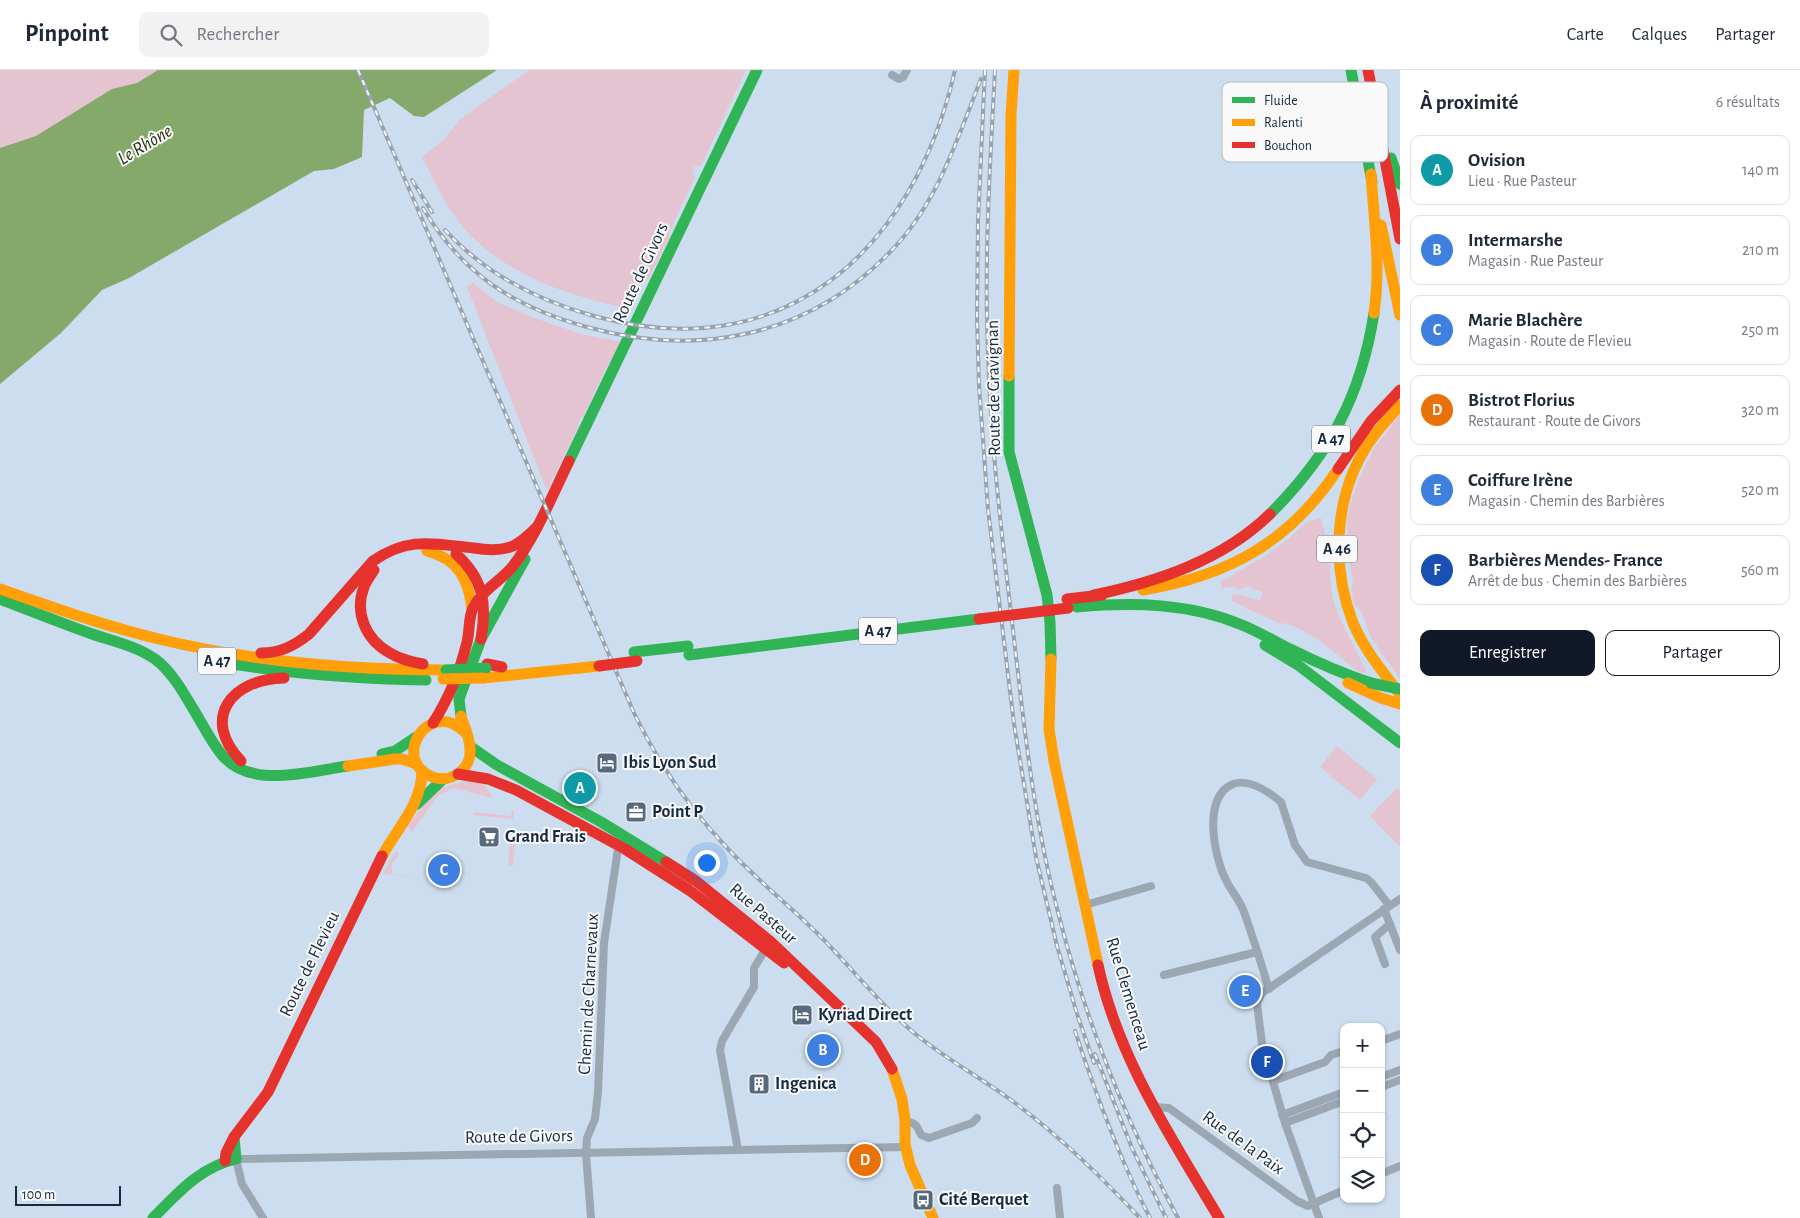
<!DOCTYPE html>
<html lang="fr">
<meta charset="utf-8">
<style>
:root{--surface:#fff;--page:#f2f2f3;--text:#1f2937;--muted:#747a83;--line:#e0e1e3;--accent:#111827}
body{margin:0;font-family:"Alegreya Sans",sans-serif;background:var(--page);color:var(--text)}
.controls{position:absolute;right:15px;bottom:15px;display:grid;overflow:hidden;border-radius:10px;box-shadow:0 1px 4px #0004}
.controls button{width:45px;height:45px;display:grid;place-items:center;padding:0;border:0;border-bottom:1px solid var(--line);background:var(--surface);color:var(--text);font:25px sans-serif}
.scale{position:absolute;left:15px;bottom:12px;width:106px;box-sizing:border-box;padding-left:5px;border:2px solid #162b40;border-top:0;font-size:14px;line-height:18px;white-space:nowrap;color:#162b40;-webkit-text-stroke:4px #f9f9f9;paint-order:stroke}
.you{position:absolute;left:706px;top:792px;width:18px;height:18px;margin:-12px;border:4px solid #fff;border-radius:50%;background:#1a73e8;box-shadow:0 0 0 8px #1a73e833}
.badge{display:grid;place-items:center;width:32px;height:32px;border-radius:50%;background:var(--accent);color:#fff;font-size:16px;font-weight:700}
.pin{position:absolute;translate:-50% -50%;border:2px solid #fff;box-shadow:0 1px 5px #0006}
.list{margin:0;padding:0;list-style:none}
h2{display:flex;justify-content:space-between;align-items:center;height:65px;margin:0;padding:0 20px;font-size:21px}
h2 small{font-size:16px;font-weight:400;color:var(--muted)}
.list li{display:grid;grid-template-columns:32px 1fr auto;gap:15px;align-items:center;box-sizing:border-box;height:70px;margin:0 10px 10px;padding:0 10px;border:1px solid var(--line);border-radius:10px}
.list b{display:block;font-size:19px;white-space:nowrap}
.list p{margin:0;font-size:16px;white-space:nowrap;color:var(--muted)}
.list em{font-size:16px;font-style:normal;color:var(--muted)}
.actions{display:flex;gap:10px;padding:15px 20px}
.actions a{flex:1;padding:11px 0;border:1px solid var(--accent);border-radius:10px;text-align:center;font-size:18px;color:var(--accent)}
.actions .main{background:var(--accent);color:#fff}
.icon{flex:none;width:28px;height:28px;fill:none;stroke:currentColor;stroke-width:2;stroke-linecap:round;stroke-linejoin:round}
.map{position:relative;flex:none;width:1400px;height:1148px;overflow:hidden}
header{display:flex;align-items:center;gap:30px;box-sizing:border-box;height:70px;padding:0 25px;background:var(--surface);border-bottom:1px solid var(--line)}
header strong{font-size:24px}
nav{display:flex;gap:28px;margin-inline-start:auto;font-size:18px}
.search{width:350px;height:45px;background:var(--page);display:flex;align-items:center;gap:12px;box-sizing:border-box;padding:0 18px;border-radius:10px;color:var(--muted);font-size:19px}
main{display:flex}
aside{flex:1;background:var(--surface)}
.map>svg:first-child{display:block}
.green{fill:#e5c4d1}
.water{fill:#85a96b}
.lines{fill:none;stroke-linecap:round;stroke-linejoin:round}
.street{stroke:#9ca7b4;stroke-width:8}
.fast{stroke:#30b455;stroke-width:11}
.slow{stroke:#ff9f0a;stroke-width:11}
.jam{stroke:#e5322d;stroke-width:11}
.rail-casing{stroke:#97a3b0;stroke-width:4}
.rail{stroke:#f9f9f9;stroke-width:2;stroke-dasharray:5.5;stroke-linecap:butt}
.fast-bridge{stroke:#30b455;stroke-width:11}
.slow-bridge{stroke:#ff9f0a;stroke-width:11}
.jam-bridge{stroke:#e5322d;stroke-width:11}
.labels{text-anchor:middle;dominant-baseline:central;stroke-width:4;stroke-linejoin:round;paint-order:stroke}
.shield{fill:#f9f9f9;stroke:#5a6978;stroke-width:1}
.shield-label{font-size:16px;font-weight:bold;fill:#162b40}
.street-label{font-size:18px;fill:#162b40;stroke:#f9f9f9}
.poi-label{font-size:18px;font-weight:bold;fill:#162b40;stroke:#f9f9f9;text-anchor:start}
.water-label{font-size:19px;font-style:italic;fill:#1e3009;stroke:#f9f9f9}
.key{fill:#f9f9f9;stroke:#b5bbc2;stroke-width:1}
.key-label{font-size:14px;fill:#162b40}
</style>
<header>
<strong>Pinpoint</strong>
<div class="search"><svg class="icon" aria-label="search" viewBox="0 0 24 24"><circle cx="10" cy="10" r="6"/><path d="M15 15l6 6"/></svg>Rechercher</div>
<nav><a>Carte</a><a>Calques</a><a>Partager</a></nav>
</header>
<main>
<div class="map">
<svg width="1400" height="1148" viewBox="0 0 1400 1148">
<rect width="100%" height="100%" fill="#ccddef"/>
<g class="green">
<path d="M0 0H267L0 185Z"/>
<path d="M529 0H746L701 96H695L692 101 695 107 669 163 670 166 648 210 645 209C640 219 632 225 628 235L631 236 630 239C569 226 504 205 462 156 445 135 434 110 422 87L444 70 460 49Z"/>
<path d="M473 213 499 233 537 249 581 264 622 272 614 288 607 296 583 347H581L578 353 579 355 547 421 467 217Z"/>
<path d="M1400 345V609L1371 568 1362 543 1354 534 1351 520 1353 514 1348 482 1347 451 1350 435 1360 406 1374 378Z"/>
<path d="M1321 448C1323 457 1326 466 1328 475 1331 495 1329 517 1335 536 1344 561 1357 580 1367 603L1359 602C1339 587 1302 552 1278 553L1232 531V525C1242 523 1250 529 1260 530L1263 522 1254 520 1249 516 1237 520 1235 517 1222 518 1220 512 1267 485 1287 470 1308 451Z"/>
<path d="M1337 676 1377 709 1360 730 1320 697Z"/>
<path d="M465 711 484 714 493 728 454 718 438 726 412 762 408 756 433 722 440 716 442 718Z"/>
<path d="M1397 718 1400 720V777L1370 746Z"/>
<path d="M512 740 514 741 513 749 473 745 474 742 511 746Z"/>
<path d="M510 772 515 773 513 796 508 795Z"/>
<path d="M397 781 399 785 392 794V804L435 808 383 804 390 790Z"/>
</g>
<path class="water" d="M158 0H497L424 47 414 46 390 28 364 40 362 87 334 99 314 101 129 208 102 220 61 263 0 314V78L36 66 112 19 137 13Z"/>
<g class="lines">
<g class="street">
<path d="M892 5 899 9 903 7 907 0"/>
<path d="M1085 835 1151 816"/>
<path d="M1384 839 1400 880"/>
<path d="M1385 894 1375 867 1390 854"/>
<path d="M1164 905 1257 882"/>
<path d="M1269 919C1261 893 1253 867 1244 842 1240 830 1230 820 1225 808 1214 785 1202 727 1233 714 1250 708 1269 722 1281 732L1295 775 1307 792 1366 808 1371 812 1389 835"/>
<path d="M1381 971 1400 964"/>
<path d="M1381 1007 1400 1000"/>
<path d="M1273 1011 1325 992 1331 985 1344 981"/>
<path d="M1381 1017 1400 1010"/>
<path d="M1153 1037 1169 1038 1297 1131 1308 1136 1344 1120"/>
<path d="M1282 1045 1344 1022"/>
<path d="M905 1052C915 1051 917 1056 921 1065L929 1068 972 1053 977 1048"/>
<path d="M1285 1053 1344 1031"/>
<path d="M738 1080 720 980 722 971 754 917V898L768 875"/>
<path d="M1381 1104 1400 1096"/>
<path d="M1057 1118 1060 1148"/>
<path d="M263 1148 242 1114 236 1089 906 1077"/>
<path d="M591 1148 586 1084 587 1068 595 1049 598 1022 604 873 619 772"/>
<path d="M1319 1148 1285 1053 1262 974 1257 933 1262 923 1400 829"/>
</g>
<g class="fast">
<path d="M1351 0 1372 112"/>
<path d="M1391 88 1400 114"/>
<path d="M1009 306V382L1047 525 1050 552 1051 589"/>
<path d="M569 391 757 0"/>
<path d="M1270 444C1329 385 1361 327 1374 243"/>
<path d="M0 529C31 541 61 553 92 564 113 571 136 576 155 589 171 601 182 620 192 637 202 653 210 670 222 685 251 720 310 701 348 696"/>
<path d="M1077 537C1133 532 1190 533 1242 555 1259 562 1274 571 1290 579 1316 592 1343 604 1371 613"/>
<path d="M1265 575 1298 595 1400 673"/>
<path d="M634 582 688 576"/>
<path d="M221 592C289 604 357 609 426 610"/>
<path d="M461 646 459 629 481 569 525 489"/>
<path d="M471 677 497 695 601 752 666 792"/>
<path d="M382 684 395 681 416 667"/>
<path d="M417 734 443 709"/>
<path d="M153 1148C178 1123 200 1097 236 1089L234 1067"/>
</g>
<g class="slow">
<path d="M1371 104C1374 150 1381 197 1374 243"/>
<path d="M1381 155 1400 245"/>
<path d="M1009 306 1011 45 1014 0"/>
<path d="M427 481C458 489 469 509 472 540"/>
<path d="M0 519C54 538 108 557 163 570 256 592 351 600 446 600"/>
<path d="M1143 520C1228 506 1290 472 1338 399"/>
<path d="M1051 589 1049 659 1054 691 1098 895"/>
<path d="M483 608 599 596"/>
<path d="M1348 613 1381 628 1400 634"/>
<path d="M1399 623C1382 601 1364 579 1353 553 1330 493 1334 420 1373 367 1381 356 1391 346 1400 335"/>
<path d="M461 646C464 657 470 667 470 679 472 700 449 715 430 706 396 690 421 640 454 654 458 656 462 660 466 663"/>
<path d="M348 696 395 689H402L417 694"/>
<path d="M382 786C398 757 422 734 422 700"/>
<path d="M892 999 902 1029 905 1050V1074L910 1095 933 1148"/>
</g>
<g class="jam">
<path d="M1368 0 1400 169"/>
<path d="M1338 399 1371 351 1400 320"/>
<path d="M456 484C484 509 487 534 481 569"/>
<path d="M374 500C371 505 366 511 364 517 354 543 366 570 390 583 400 589 411 592 423 594"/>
<path d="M1094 525C1157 512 1223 490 1270 444"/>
<path d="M1067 529 1102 525"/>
<path d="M261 583C280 583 294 576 309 564L373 491C409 466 434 474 474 478 486 480 501 481 513 476 522 472 530 464 537 457"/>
<path d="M487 594 502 597"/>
<path d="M433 653C449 628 460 601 467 572 470 561 468 548 473 538 482 520 501 511 513 496 536 466 552 426 569 391"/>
<path d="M241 691C200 648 232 609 284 608"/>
<path d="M458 704 488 709 516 720 625 779 689 820 784 893"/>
<path d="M666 792 696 811 771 872 876 972 892 999"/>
<path d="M1098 895C1118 988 1171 1067 1219 1148"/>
<path d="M225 1091 226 1083 234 1067 268 1022 382 786"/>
</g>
<g class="rail-casing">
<g id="rail">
<path d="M358 0 634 643C658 693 690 739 728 779 757 810 791 837 821 867 852 898 879 934 913 962 945 989 982 1008 1015 1033 1061 1067 1101 1107 1140 1148"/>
<path d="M985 0 978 152 977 248 979 315 988 439 1014 654 1036 787 1057 876 1078 947 1094 993"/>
<path d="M995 0C990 94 984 189 988 284 991 376 1002 468 1013 560 1024 656 1034 753 1059 846 1086 952 1126 1052 1178 1148"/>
<path d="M412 110 432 142"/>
<path d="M423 138C462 204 514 237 587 257 698 288 808 267 890 182 937 135 957 69 981 9"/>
<path d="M445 160C485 204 537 230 594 246 785 299 914 180 955 0"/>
<path d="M1075 961C1096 1025 1119 1088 1150 1148"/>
<path d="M1095 984 1132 1078 1166 1148"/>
</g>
</g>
<use href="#rail" class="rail"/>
<g class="fast-bridge">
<path d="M689 585 979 549"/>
<path d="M446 600 486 598"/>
<path d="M1371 613 1400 619"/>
</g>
<path class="slow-bridge" d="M443 609 483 608"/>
<g class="jam-bridge">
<path d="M979 549 1068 538"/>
<path d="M599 596 637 591"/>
</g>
</g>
<defs>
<g id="hotel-square" transform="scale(1.125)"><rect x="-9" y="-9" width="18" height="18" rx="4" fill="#56697d" stroke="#f9f9f9"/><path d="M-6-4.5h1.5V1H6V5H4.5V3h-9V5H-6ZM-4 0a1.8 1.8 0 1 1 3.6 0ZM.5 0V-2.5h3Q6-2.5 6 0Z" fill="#fff"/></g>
<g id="office-square" transform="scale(1.125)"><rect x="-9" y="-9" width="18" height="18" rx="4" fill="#56697d" stroke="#f9f9f9"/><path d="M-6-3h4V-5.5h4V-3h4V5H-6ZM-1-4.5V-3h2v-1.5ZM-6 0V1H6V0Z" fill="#fff"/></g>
<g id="supermarket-square" transform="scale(1.125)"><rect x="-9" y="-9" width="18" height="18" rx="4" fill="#56697d" stroke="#f9f9f9"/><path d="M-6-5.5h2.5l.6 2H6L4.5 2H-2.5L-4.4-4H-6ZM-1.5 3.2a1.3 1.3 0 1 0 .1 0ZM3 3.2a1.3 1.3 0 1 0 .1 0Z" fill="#fff"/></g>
<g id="building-square" transform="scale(1.125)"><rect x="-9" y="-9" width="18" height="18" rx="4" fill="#56697d" stroke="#f9f9f9"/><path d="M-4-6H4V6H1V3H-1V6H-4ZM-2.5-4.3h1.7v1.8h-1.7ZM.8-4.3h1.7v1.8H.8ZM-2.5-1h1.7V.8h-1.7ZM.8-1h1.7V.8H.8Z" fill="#fff"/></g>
<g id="bus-square" transform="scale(1.125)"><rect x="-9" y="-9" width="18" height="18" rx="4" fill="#56697d" stroke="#f9f9f9"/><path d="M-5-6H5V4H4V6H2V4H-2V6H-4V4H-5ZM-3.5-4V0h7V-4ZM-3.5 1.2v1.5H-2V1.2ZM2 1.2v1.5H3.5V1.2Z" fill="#fff"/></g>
</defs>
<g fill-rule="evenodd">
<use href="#hotel-square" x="607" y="693"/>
<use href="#office-square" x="636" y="742"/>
<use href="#supermarket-square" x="489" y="767"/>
<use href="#hotel-square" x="802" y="945"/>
<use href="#building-square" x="759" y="1014"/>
<use href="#bus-square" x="923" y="1130"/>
</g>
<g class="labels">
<g class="shield">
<rect x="1312" y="355.5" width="38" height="27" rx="4"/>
<rect x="1317" y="465.5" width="40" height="27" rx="4"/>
<rect x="859" y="547.5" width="38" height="27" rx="4"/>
<rect x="198" y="577.5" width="38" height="27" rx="4"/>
</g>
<g class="shield-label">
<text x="1331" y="369">A 47</text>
<text x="1337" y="479">A 46</text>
<text x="878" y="561">A 47</text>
<text x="217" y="591">A 47</text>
</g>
<g class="street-label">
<text transform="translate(641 203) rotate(-65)">Route de Givors</text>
<text transform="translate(994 318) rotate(-91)">Route de Gravignan</text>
<text transform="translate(763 844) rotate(41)">Rue Pasteur</text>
<text transform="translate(310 894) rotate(-64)">Route de Flevieu</text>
<text transform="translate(589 924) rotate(-87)">Chemin de Charnevaux</text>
<text transform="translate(1128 924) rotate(73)">Rue Clemenceau</text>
<text transform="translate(519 1067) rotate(-1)">Route de Givors</text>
<text transform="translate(1243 1073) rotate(36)">Rue de la Paix</text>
</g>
<g class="poi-label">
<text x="623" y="693">Ibis Lyon Sud</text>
<text x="652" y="742">Point P</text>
<text x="505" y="767">Grand Frais</text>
<text x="818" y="945">Kyriad Direct</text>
<text x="775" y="1014">Ingenica</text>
<text x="939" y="1130">Cité Berquet</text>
</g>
<g class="water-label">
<text transform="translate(145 75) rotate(-31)">Le Rhône</text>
</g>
</g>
<rect x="1222" y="12" width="166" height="80" rx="8" class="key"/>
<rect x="1232" y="27" width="23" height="6" fill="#30b455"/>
<rect x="1232" y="49" width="23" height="7" fill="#ff9f0a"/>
<rect x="1232" y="72" width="23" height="6" fill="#e5322d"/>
<g class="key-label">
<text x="1264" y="35">Fluide</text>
<text x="1264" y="57">Ralenti</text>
<text x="1264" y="80">Bouchon</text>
</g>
</svg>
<div class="controls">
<button>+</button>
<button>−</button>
<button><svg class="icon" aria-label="locate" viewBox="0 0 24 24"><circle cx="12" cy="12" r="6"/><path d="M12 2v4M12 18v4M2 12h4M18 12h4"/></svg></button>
<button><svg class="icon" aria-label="layers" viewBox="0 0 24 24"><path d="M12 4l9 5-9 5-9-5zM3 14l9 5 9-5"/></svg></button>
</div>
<div class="scale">100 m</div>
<div class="you"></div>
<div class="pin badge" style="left:580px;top:718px;background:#0f9aa8">A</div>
<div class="pin badge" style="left:823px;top:980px;background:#3f7fe0">B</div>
<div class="pin badge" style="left:444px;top:800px;background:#3f7fe0">C</div>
<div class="pin badge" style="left:865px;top:1090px;background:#e8710a">D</div>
<div class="pin badge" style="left:1245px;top:921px;background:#3f7fe0">E</div>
<div class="pin badge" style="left:1267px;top:992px;background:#1a4fb4">F</div>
</div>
<aside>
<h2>À proximité<small>6 résultats</small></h2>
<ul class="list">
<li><span class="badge" style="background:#0f9aa8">A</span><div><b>Ovision</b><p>Lieu · Rue Pasteur</p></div><em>140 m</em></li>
<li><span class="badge" style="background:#3f7fe0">B</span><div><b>Intermarshe</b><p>Magasin · Rue Pasteur</p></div><em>210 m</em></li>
<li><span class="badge" style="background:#3f7fe0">C</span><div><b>Marie Blachère</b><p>Magasin · Route de Flevieu</p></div><em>250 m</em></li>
<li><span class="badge" style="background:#e8710a">D</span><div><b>Bistrot Florius</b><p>Restaurant · Route de Givors</p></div><em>320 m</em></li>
<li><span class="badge" style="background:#3f7fe0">E</span><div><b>Coiffure Irène</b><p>Magasin · Chemin des Barbières</p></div><em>520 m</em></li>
<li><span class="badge" style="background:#1a4fb4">F</span><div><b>Barbières Mendes- France</b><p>Arrêt de bus · Chemin des Barbières</p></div><em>560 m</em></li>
</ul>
<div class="actions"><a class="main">Enregistrer</a><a>Partager</a></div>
</aside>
</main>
